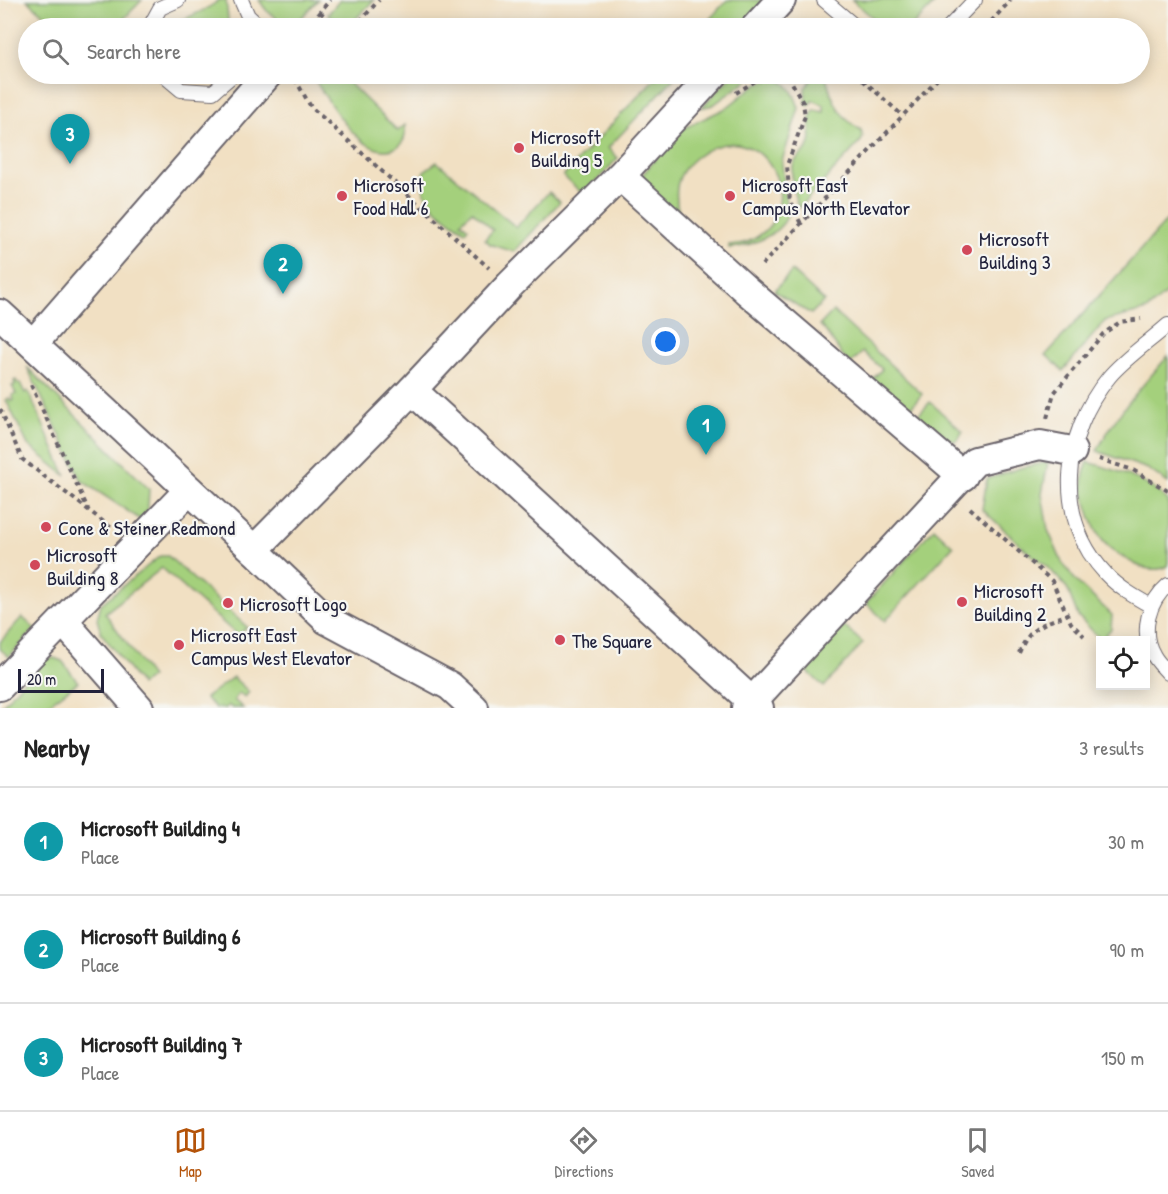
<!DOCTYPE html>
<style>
:root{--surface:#fff;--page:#f2f2f2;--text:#222;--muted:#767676;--line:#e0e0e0;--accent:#b45309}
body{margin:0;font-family:"Patrick Hand",sans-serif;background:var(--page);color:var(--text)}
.controls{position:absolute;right:18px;bottom:18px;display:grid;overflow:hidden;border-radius:0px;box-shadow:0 3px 15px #0003}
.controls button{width:54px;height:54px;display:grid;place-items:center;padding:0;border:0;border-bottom:2px solid var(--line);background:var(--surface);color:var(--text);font:30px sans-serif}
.scale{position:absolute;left:18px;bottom:15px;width:86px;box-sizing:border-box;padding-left:6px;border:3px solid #22223b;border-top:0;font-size:16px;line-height:21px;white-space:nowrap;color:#22223b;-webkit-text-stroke:4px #f6f6f2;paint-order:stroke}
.you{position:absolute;left:666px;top:342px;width:21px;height:21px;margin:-15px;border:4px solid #fff;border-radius:50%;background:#1a73e8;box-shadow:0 0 0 9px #1a73e833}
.badge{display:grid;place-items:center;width:39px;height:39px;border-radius:50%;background:var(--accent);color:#fff;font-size:20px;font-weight:700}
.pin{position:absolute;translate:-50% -50px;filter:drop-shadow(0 2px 3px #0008)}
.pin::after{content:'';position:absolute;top:32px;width:21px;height:18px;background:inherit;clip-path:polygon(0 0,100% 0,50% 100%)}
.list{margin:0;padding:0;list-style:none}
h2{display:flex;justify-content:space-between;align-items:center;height:78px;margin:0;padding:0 24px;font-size:26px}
h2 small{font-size:20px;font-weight:400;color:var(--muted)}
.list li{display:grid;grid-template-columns:39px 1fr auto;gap:18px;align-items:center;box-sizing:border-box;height:108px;padding:0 24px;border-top:2px solid var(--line)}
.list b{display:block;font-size:22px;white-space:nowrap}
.list p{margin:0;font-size:20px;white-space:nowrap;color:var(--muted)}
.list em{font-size:20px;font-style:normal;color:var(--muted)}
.icon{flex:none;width:33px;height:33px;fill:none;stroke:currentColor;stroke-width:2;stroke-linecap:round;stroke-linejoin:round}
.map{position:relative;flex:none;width:1168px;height:708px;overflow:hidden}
.search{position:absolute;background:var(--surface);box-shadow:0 3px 15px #0003;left:18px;right:18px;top:18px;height:66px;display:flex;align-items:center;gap:15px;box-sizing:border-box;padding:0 21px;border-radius:33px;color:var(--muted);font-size:22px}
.sheet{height:402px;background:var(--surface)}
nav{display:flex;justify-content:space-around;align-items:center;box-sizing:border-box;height:84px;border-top:2px solid var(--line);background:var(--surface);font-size:16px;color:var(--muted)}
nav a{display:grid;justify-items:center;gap:3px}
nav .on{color:var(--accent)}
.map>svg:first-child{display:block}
.green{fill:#a4d07c;stroke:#63795c;stroke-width:1.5}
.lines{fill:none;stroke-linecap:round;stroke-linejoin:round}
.lane-casing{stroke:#6a646b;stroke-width:16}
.street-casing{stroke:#6a646b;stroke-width:32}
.path{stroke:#6a646b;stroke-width:4;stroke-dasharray:4.5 4.5;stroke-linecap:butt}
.lane{stroke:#fff;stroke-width:14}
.street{stroke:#fff;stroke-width:28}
.poi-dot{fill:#d1495b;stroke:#f6f6f2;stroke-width:2}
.labels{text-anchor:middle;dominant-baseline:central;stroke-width:4.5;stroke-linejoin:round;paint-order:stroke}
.poi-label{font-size:20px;fill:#22223b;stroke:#f6f6f2;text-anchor:start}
</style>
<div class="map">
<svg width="1168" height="708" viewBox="0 0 1168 708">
<rect width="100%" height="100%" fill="#f6f6f2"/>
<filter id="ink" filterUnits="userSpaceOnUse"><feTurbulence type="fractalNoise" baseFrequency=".0167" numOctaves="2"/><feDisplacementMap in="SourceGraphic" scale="12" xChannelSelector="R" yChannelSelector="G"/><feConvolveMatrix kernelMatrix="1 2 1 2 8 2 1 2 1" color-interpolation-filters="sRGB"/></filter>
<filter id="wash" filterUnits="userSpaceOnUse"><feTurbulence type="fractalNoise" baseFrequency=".008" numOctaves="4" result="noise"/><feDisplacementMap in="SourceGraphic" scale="24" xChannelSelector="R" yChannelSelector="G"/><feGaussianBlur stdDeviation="1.35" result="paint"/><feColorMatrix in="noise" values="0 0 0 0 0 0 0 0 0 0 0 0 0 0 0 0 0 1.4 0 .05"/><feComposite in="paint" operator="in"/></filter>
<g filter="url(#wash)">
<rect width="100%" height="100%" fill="#f1e0c3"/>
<g class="green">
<path d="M27 0H142L115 28H59Z"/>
<path d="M219 0H226L229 28H170C184 16 205 13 219 0Z"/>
<path d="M259 0H318L292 28H288L266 10Z"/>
<path d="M340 0H374L347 28H344L328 14Z"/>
<path d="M727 0H765L739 28H719L709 20Z"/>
<path d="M852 0H938L910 28H885Z"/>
<path d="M311 74H340L398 131 405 125C406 136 405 143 395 148 362 163 326 97 311 74Z"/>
<path d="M659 74H678L608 148 618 158 584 195 563 176Z"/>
<path d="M733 74H756L713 105 701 108Z"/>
<path d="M791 74H825C831 97 838 117 861 130L863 137 861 141 799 208C794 197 788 173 795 161 799 155 808 150 810 143 813 131 805 121 814 110L824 112V105L813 100 809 106 806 103 805 88 811 81 806 76 799 82Z"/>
<path d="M773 78C789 81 794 93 799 108L782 161 787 217C778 236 749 247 729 248V245C735 244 742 244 747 242 817 213 762 105 695 158 675 174 674 192 679 215L637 181 680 130 726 108 755 85Z"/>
<path d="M437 162 516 227 549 192 560 202 514 252 490 244 485 239 493 230 472 211 461 222 468 228 465 231C444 217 415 199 424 171Z"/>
<path d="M1168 219V292L1147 310 1105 321 1063 371 1046 355Z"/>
<path d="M792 271 824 301 811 314 774 291Z"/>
<path d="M833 311 922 394 909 410C888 401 881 403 872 380L882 369 863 352 850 364C838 353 832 337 820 325Z"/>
<path d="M1168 356V483L1148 469 1097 451C1115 415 1142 386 1168 356Z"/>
<path d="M27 367 149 489 147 524 82 481Z"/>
<path d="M16 380 18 384 20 383 25 393 28 391 66 476 28 445 6 400 9 398 11 402 14 400 12 395 16 394 12 386 15 385 14 381Z"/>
<path d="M930 402 963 432 956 441 938 438 916 417Z"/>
<path d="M1048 462 1042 494 1048 530 1062 562 1076 581 1112 615 1111 629 1101 640 1078 616 1067 588 1048 567 1027 551 982 509 987 479 1020 468Z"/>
<path d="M1088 462C1119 471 1143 478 1168 500V566C1157 572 1143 569 1133 563 1121 556 1108 549 1100 537 1092 525 1082 495 1083 480 1083 474 1086 468 1088 462Z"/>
<path d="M934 528 953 546 885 621 866 603Z"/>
<path d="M160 556H168L247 627 238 636 162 568 105 613 151 677 141 685 101 633 97 619 101 604Z"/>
<path d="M22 617 35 629 9 657 0 649V642Z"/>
<path d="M844 626 863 643 824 687 805 669Z"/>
<path d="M54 658 62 661 78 682 43 708H0L39 663 45 659Z"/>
<path d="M233 677 249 692 245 697 239 693 234 700 243 708H232L228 705 226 708H216L205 698Z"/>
</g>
</g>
<g filter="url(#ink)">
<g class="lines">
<g class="lane-casing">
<g id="lane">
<path d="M241 0 248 16 261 28"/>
<path d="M824 0 857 28"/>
<path d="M149 28 160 8 178 0"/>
<path d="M948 28 975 0"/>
<path d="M162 74 181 90 213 92 234 74"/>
<path d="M1168 585C1149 601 1140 631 1153 654 1156 661 1163 667 1168 673"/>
<path d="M1151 606C1135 597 1119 588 1106 574 1053 518 1062 434 1109 377 1124 359 1150 341 1168 325"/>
</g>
</g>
<g class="street-casing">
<g id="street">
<path d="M755 28 781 0"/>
<path d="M620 176 746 290 963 476"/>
<path d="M0 314 254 550 412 390 510 285 620 176 714 74"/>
<path d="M33 344 268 74"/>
<path d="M412 390 759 708"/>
<path d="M254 550 327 620 450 686 474 708"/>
<path d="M63 621 139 708"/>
<path d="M0 686 189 490"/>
<path d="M746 708 975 461 1040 445 1072 451"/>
</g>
</g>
<g class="path">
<path d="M320 12 338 28"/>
<path d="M800 23 806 28"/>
<path d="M306 28 330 0"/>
<path d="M354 28 379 0"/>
<path d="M985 28 1011 0"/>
<path d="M778 74 790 79 803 103 805 116 787 165 790 202 801 224"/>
<path d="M856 74 903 116"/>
<path d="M295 79 311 107 489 268"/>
<path d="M736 93 765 75 777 74"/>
<path d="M762 265 942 74"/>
<path d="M31 385 88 509"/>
<path d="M0 409 22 459 113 529"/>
<path d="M1047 418 1054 393 1103 334 1120 322 1141 319"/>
<path d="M1099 459 1133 470 1168 491"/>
<path d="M970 508 1052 581 1071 623 1084 636"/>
<path d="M1019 653C1030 626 1043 624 1068 614"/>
</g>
<use href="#lane" class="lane"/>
<use href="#street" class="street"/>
</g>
</g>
<g class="poi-dot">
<circle cx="519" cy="148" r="6"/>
<circle cx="342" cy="196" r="6"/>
<circle cx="730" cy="196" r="6"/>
<circle cx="967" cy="250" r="6"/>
<circle cx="46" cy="527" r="6"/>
<circle cx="35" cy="565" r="6"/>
<circle cx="962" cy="602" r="6"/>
<circle cx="228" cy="603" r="6"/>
<circle cx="560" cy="640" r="6"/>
<circle cx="179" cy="645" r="6"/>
</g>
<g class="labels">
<g class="poi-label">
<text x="531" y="136">Microsoft<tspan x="531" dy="23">Building 5</tspan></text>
<text x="354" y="184">Microsoft<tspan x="354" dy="23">Food Hall 6</tspan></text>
<text x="742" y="184">Microsoft East<tspan x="742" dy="23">Campus North Elevator</tspan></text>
<text x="979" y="238">Microsoft<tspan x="979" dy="23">Building 3</tspan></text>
<text x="58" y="527">Cone &amp; Steiner Redmond</text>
<text x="47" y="554">Microsoft<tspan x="47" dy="23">Building 8</tspan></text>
<text x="974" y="590">Microsoft<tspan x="974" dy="23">Building 2</tspan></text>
<text x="240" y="603">Microsoft Logo</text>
<text x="191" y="634">Microsoft East<tspan x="191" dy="23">Campus West Elevator</tspan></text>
<text x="572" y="640">The Square</text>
</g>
</g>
</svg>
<div class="controls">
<button><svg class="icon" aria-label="locate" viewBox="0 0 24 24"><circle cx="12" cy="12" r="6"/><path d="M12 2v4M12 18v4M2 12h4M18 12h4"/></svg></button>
</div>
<div class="scale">20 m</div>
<div class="you"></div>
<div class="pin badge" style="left:706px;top:455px;background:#0f9aa8">1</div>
<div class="pin badge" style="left:283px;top:294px;background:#0f9aa8">2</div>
<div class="pin badge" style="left:70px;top:164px;background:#0f9aa8">3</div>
<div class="search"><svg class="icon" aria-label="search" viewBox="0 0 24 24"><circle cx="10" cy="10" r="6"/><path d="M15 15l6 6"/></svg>Search here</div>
</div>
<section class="sheet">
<h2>Nearby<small>3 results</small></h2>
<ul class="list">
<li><span class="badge" style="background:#0f9aa8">1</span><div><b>Microsoft Building 4</b><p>Place</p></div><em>30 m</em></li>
<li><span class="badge" style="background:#0f9aa8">2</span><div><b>Microsoft Building 6</b><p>Place</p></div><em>90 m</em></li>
<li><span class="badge" style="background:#0f9aa8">3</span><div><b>Microsoft Building 7</b><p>Place</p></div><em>150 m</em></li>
</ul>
</section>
<nav>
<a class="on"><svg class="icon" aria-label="map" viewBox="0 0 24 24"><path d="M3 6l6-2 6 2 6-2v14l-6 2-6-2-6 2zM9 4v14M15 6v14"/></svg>Map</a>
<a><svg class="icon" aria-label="directions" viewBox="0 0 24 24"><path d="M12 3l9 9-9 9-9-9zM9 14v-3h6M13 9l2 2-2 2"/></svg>Directions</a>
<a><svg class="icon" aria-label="saved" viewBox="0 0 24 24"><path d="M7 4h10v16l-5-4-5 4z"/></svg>Saved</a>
</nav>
